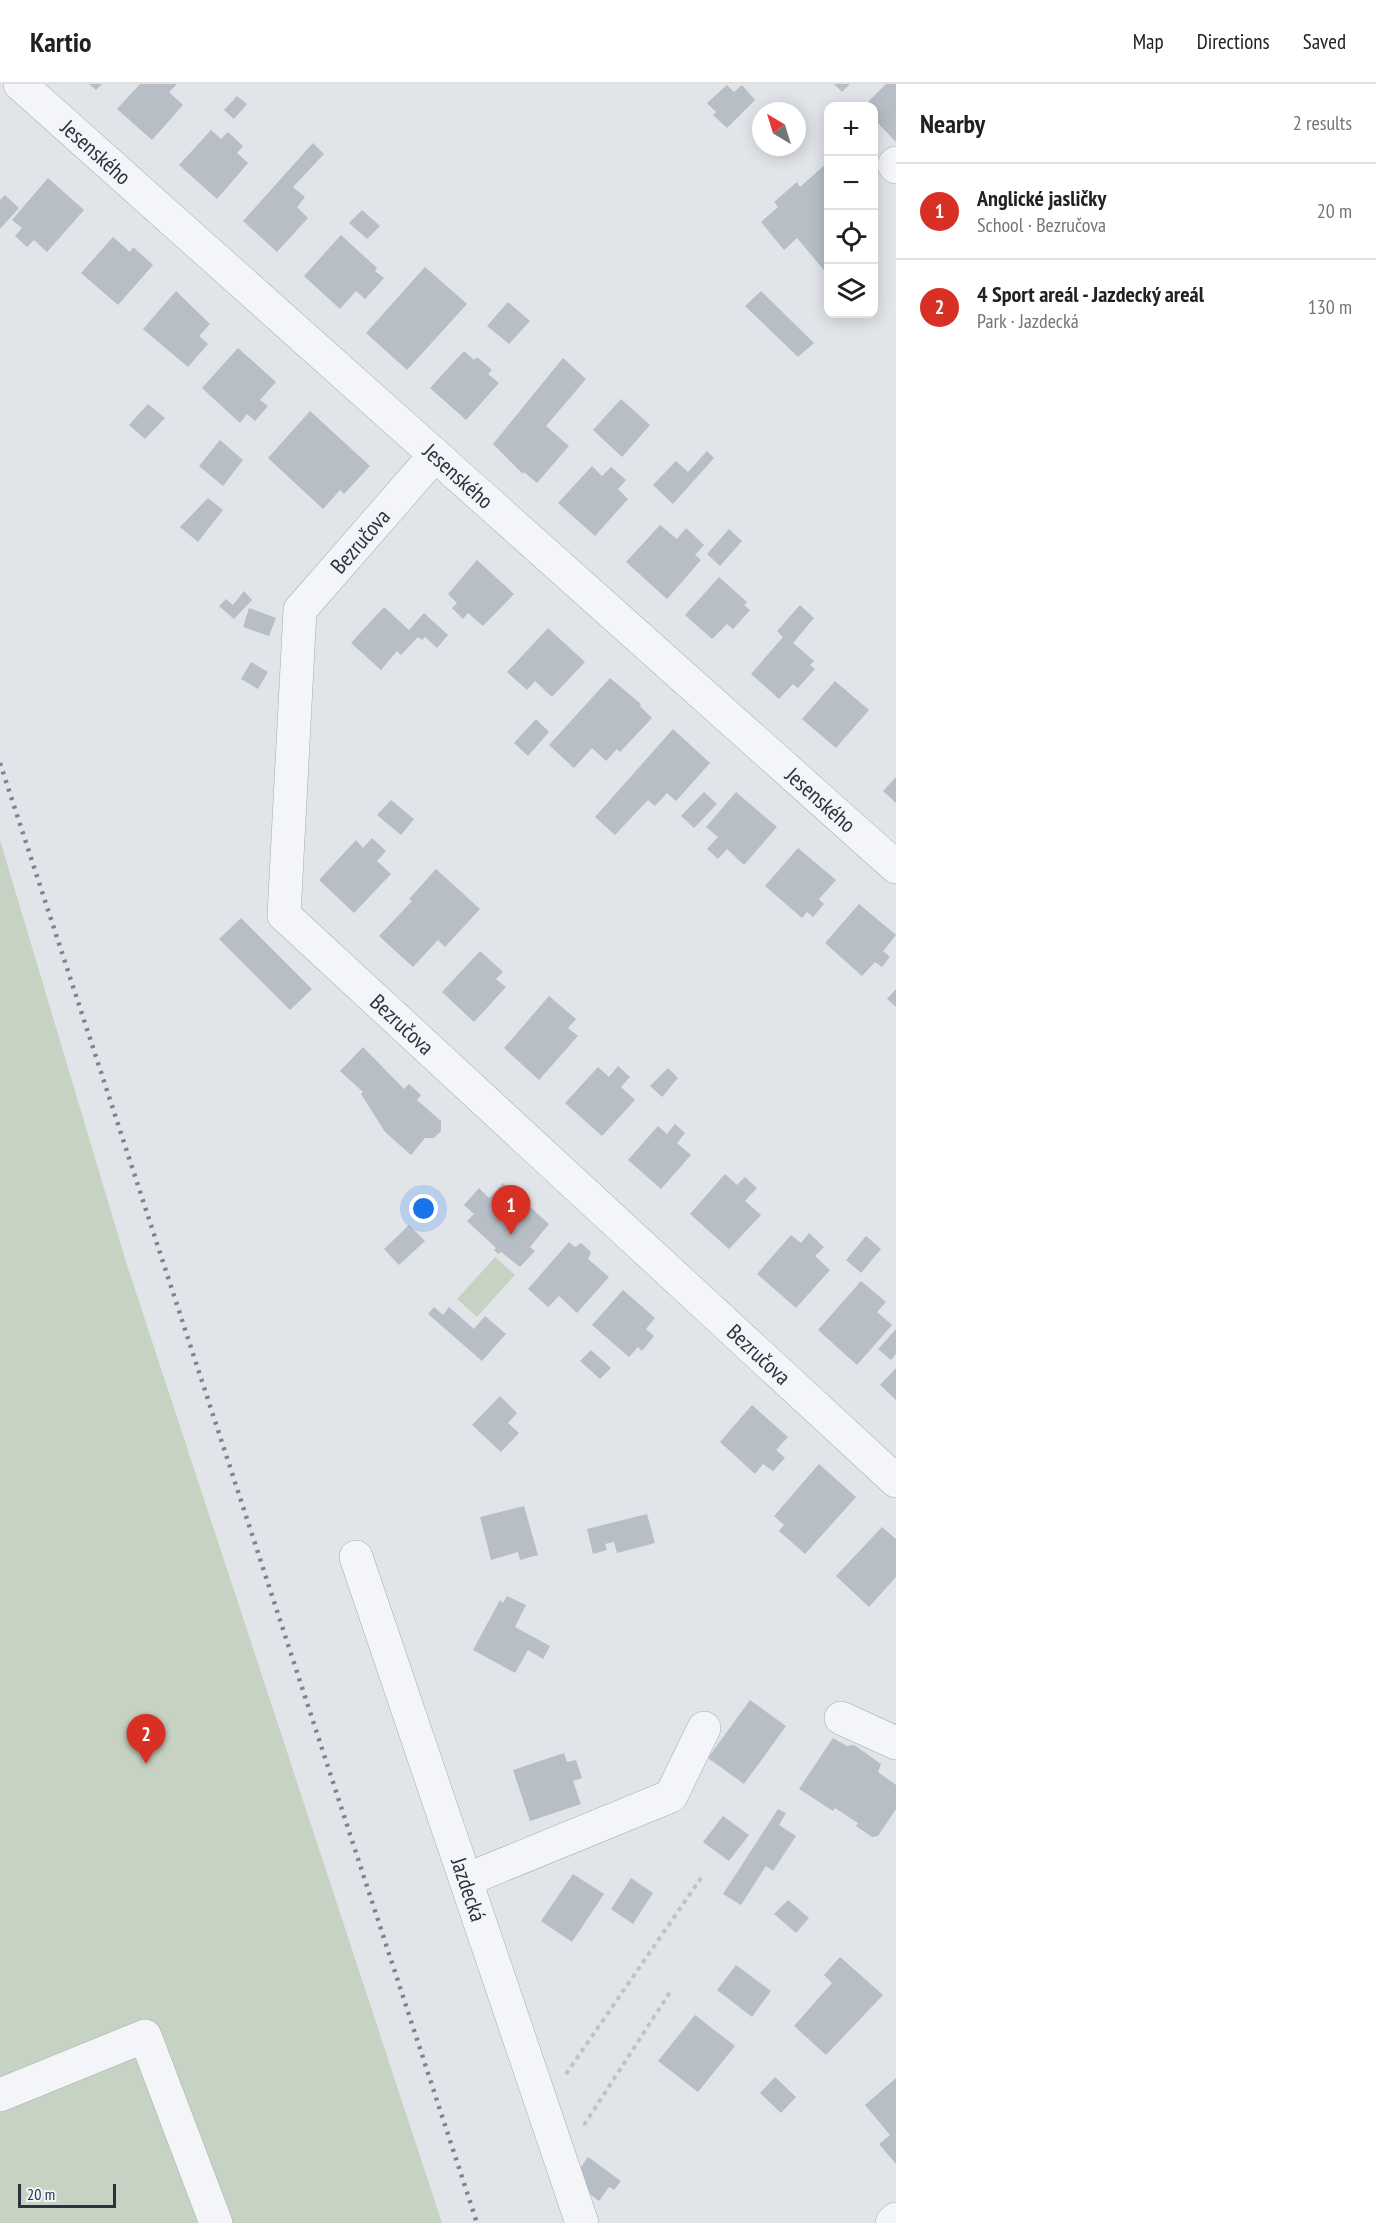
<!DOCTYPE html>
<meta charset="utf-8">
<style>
:root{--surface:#fff;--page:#f6f6f6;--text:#202124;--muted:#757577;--line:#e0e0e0;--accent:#d93025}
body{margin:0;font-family:"PT Sans Narrow",sans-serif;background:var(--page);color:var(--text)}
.controls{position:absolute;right:18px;top:18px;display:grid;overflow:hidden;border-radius:12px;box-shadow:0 3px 15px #0003}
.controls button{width:54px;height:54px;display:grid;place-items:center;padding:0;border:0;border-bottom:2px solid var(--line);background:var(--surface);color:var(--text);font:30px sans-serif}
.compass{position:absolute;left:752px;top:18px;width:54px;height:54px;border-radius:50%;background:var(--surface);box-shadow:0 3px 15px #0003;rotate:322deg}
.scale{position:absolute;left:18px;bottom:15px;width:98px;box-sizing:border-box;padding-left:6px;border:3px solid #293341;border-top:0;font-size:16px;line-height:21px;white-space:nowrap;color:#293341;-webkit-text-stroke:4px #f0f3f7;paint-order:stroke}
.you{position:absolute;left:424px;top:1125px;width:21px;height:21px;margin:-15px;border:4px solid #fff;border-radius:50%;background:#1a73e8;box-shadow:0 0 0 9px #1a73e833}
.badge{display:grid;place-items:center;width:39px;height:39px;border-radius:50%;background:var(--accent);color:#fff;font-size:20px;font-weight:700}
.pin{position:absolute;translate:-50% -50px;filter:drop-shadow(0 2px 3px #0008)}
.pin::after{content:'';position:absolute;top:32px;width:21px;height:18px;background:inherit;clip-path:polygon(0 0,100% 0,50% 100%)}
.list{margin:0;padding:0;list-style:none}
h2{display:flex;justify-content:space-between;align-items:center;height:78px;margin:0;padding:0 24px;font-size:26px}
h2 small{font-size:20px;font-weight:400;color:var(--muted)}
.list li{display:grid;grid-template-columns:39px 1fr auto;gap:18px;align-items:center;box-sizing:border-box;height:96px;padding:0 24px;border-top:2px solid var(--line)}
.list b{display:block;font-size:22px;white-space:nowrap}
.list p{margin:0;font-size:20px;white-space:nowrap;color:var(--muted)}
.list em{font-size:20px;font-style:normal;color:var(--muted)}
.icon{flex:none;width:33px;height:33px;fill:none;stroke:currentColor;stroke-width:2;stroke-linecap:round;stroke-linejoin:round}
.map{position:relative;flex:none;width:896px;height:2139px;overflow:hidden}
header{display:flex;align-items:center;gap:36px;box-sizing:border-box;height:84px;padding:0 30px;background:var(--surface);border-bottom:2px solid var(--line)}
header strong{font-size:28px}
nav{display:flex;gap:33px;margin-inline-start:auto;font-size:21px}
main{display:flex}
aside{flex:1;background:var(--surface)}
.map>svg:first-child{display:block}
.green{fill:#c7d3c2}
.building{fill:#b8bec6}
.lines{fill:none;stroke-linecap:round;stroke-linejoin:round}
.minor-casing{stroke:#a6acb3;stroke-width:34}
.path{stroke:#bec3c8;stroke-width:4;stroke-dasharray:4.5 4.5;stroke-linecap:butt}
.minor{stroke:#f3f5f8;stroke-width:33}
.rail{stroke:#7a8593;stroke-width:4.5;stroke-dasharray:3 6;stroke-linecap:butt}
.labels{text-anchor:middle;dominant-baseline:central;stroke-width:4.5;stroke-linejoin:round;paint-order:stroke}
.street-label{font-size:22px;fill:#293341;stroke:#f0f3f7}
</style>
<header>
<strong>Kartio</strong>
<nav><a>Map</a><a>Directions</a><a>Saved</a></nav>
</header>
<main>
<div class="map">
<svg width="896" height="2139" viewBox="0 0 896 2139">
<rect width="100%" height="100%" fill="#e1e5e9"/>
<g class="green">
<path d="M0 756 127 1181 442 2139H0Z"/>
<path d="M495 1173 515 1191 477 1233 457 1215Z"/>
</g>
<g class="building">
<path d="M89 0H102L96 6Z"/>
<path d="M140 0H177L169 8 183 21 152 56 117 25Z"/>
<path d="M834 0H850L842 8Z"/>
<path d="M886 0H896V58L874 35V22H864Z"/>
<path d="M727 1 734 8 742 1 755 16 727 44 713 31 716 28 707 19Z"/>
<path d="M237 12 247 20 234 35 224 26Z"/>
<path d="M211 46 221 55 228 48 243 62 237 69 248 79 217 115 179 81Z"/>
<path d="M313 59 324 70 293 103 305 113 297 123 308 134 277 168 243 137Z"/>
<path d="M828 78V191L797 154 784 166 761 138 778 123 774 118 797 98 800 103Z"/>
<path d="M48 94 84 126 47 168 34 156 27 163 15 152 22 144 12 136Z"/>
<path d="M5 111 19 124 0 145V116Z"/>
<path d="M362 126 380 142 367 155 349 139Z"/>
<path d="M341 151 377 184 375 187 384 194 365 215 356 207 340 225 304 192Z"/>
<path d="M113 153 130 168 133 163 153 181 118 221 81 189Z"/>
<path d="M425 183 467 220 407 286 366 249Z"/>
<path d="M176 207 210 240 199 252 208 260 188 283 143 245Z"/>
<path d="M761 207 814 259 798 273 745 222Z"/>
<path d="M508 218 530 237 509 260 487 242Z"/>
<path d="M238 264 276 298 260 316 268 322 255 337 247 330 240 339 202 304Z"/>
<path d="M464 267 474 276 477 273 492 286 488 290 499 299 466 336 430 304Z"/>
<path d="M563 274 586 295 546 342 569 362 537 399 524 388 523 390 493 360Z"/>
<path d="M621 315 650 341 622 373 593 346Z"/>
<path d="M148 320 165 334 145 355 129 341Z"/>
<path d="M310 327 370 382 344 410 340 406 323 425 268 374Z"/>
<path d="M220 356 243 376 223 402 199 382Z"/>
<path d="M707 367 714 374 673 420 653 401 676 377 688 388Z"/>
<path d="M592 382 602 392 611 383 626 396 618 405 628 415 595 452 558 419Z"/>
<path d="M208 414 223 426 198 458 180 443Z"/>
<path d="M660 441 677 455 686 444 704 461 695 471 701 476 667 515 626 478Z"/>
<path d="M729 445 742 457 720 482 707 470Z"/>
<path d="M477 476 514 510 483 542 468 529 463 535 452 524 457 519 448 510Z"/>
<path d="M719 493 747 518 744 521 750 526 733 545 727 540 712 555 685 531Z"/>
<path d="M244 507 252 516 234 535 219 522 226 515 233 521Z"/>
<path d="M800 521 814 534 793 559 814 577 810 581 815 585 798 604 793 600 779 615 751 590 783 553 777 547Z"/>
<path d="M384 523 409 546 424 529 448 551 437 564 425 553 422 556 418 553 401 571 397 567 381 586 351 559Z"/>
<path d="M249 524 276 534 269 552 243 543Z"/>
<path d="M548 544 585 578 552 613 535 597 527 606 507 588Z"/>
<path d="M251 578 268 588 258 605 241 595Z"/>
<path d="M610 594 641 620 640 622 652 634 620 668 617 665 606 677 592 664 574 684 549 661Z"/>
<path d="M835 597 869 626 836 664 802 635Z"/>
<path d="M536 635 549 648 528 672 514 659Z"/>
<path d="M673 645 710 679 676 717 667 709 655 722 648 716 615 751 595 733Z"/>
<path d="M896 693V719L883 707Z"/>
<path d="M704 708 717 720 694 744 681 732Z"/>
<path d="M736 708 777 743 744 781 727 765 718 775 707 765 718 753 706 743Z"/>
<path d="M391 716 414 735 401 751 377 731Z"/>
<path d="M372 754 386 767 377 777 391 790 354 829 319 796 356 756 363 764Z"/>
<path d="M798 764 836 796 819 815 824 820 813 833 807 828 802 834 765 802Z"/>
<path d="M436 785 480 825 445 863 438 856 413 883 379 852 412 817 409 815Z"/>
<path d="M859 820 896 851 883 867 890 873 882 883 875 878 862 892 825 859Z"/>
<path d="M241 834 312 905 290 926 219 855Z"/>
<path d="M480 867 503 888 496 895 506 903 474 938 442 908Z"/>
<path d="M896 905V923L887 915Z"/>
<path d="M549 912 576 935 568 944 578 952 539 996 504 964Z"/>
<path d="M363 963 404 1005 409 1000 421 1011 417 1016 441 1037V1047L434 1054H425L411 1071 385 1048 361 1010 363 1008 340 987Z"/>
<path d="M618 982 630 993 621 1003 635 1016 602 1052 565 1019 598 983 609 993Z"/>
<path d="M668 984 678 994 662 1013 650 1002Z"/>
<path d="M675 1040 685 1049 677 1059 691 1071 661 1105 628 1076 658 1042 667 1050Z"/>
<path d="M725 1090 737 1101 745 1093 757 1104 745 1117 761 1131 729 1165 690 1130Z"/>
<path d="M503 1099 549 1140 530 1163 535 1167 520 1183 501 1168 498 1170 494 1166 496 1164 467 1137 474 1130 464 1121 479 1104 489 1114Z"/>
<path d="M409 1141 425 1157 399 1181 384 1165Z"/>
<path d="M809 1149 824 1163 815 1172 830 1186 796 1224 757 1190 791 1151 801 1159Z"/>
<path d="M866 1152 881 1165 861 1189 846 1176Z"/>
<path d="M569 1158 575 1163 581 1159 591 1168 588 1175 609 1193 577 1229 559 1212 548 1223 528 1205Z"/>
<path d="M861 1197 886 1218 877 1228 892 1241 857 1281 818 1246Z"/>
<path d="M623 1206 655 1234 646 1245 654 1252 642 1267 638 1263 629 1273 592 1241Z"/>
<path d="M434 1223 443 1231 449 1223 474 1245 485 1232 506 1250 482 1277 428 1230Z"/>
<path d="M896 1245V1270L891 1276 878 1265Z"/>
<path d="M591 1266 611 1284 600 1295 580 1277Z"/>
<path d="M896 1284V1316L880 1301Z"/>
<path d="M500 1312 517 1329 508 1339 519 1349 501 1368 472 1341Z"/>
<path d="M752 1321 788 1353 776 1366 785 1374 773 1387 763 1380 755 1390 720 1358Z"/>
<path d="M819 1380 856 1413 805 1470 779 1447 784 1441 774 1432Z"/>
<path d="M524 1422 538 1471 520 1476 518 1468 491 1476 480 1433Z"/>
<path d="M647 1430 655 1459 617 1469 614 1458 605 1460 607 1466 593 1470 587 1445Z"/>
<path d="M882 1443 896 1455V1493L869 1523 836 1492Z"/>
<path d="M507 1512 526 1521 515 1543 550 1562 543 1575 528 1566 515 1589 473 1566 500 1516 503 1519Z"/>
<path d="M750 1616 786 1642 744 1700 708 1674Z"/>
<path d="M833 1654 847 1662 854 1661 881 1680 878 1688 896 1701V1725L878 1752 872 1753 856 1742 858 1739 835 1724 833 1727 799 1705Z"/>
<path d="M564 1669 567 1678 576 1676 582 1694 573 1697 581 1720 530 1737 513 1686Z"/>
<path d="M778 1725 786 1729 779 1741 796 1752 773 1787 766 1782 741 1821 723 1810Z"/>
<path d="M723 1732 749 1751 729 1777 703 1758Z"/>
<path d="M573 1790 604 1810 572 1858 541 1837Z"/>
<path d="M631 1794 653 1809 633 1840 611 1825Z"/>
<path d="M788 1816 809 1834 796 1849 774 1830Z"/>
<path d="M840 1873 883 1911 826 1971 794 1942 832 1899 824 1891Z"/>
<path d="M736 1881 771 1907 752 1933 717 1906Z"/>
<path d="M695 1931 735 1962 698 2008 658 1977Z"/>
<path d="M775 1993 796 2013 781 2029 760 2009Z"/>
<path d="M896 1994V2080L879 2060 890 2051 865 2021Z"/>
<path d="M588 2073 621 2097 614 2106 609 2103 599 2117 582 2104 575 2092Z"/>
</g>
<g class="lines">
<g class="minor-casing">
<g id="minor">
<path id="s1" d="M20 0 896 783"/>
<path d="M896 79 894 81 896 83"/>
<path id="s2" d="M435 371 300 526 284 831 896 1397"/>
<path id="s3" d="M356 1473 582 2139"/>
<path d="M841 1634 896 1659"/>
<path d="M466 1796 671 1712 704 1644"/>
<path d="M0 2011 145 1952 216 2139"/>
<path d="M892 2139 896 2135"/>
</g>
</g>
<g class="path">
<path d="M566 1990 701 1794"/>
<path d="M584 2041 672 1905"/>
</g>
<use href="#minor" class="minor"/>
<path class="rail" d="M0 679 477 2139"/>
</g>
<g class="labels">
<g class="street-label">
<text stroke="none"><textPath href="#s1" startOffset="102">Jesenského</textPath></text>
<text stroke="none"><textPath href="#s1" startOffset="588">Jesenského</textPath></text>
<text transform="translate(360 457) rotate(-49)">Bezručova</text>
<text stroke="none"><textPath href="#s1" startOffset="1074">Jesenského</textPath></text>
<text stroke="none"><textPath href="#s2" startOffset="672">Bezručova</textPath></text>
<text stroke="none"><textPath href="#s2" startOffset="1158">Bezručova</textPath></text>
<text stroke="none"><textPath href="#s3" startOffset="351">Jazdecká</textPath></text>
</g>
</g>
</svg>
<div class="controls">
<button>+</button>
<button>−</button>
<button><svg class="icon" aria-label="locate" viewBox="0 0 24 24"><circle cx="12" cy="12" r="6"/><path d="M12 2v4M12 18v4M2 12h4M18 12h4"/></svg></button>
<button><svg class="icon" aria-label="layers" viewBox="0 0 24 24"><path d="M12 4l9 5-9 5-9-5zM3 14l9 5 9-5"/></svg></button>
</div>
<svg class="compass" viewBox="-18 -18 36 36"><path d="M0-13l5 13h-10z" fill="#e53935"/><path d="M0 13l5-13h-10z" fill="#757577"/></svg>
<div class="scale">20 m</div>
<div class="you"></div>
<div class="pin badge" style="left:511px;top:1151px">1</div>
<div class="pin badge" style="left:146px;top:1680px">2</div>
</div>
<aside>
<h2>Nearby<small>2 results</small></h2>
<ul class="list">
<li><span class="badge">1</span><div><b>Anglické jasličky</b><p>School · Bezručova</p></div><em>20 m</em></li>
<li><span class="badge">2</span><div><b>4 Sport areál - Jazdecký areál</b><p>Park · Jazdecká</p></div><em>130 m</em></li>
</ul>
</aside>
</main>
